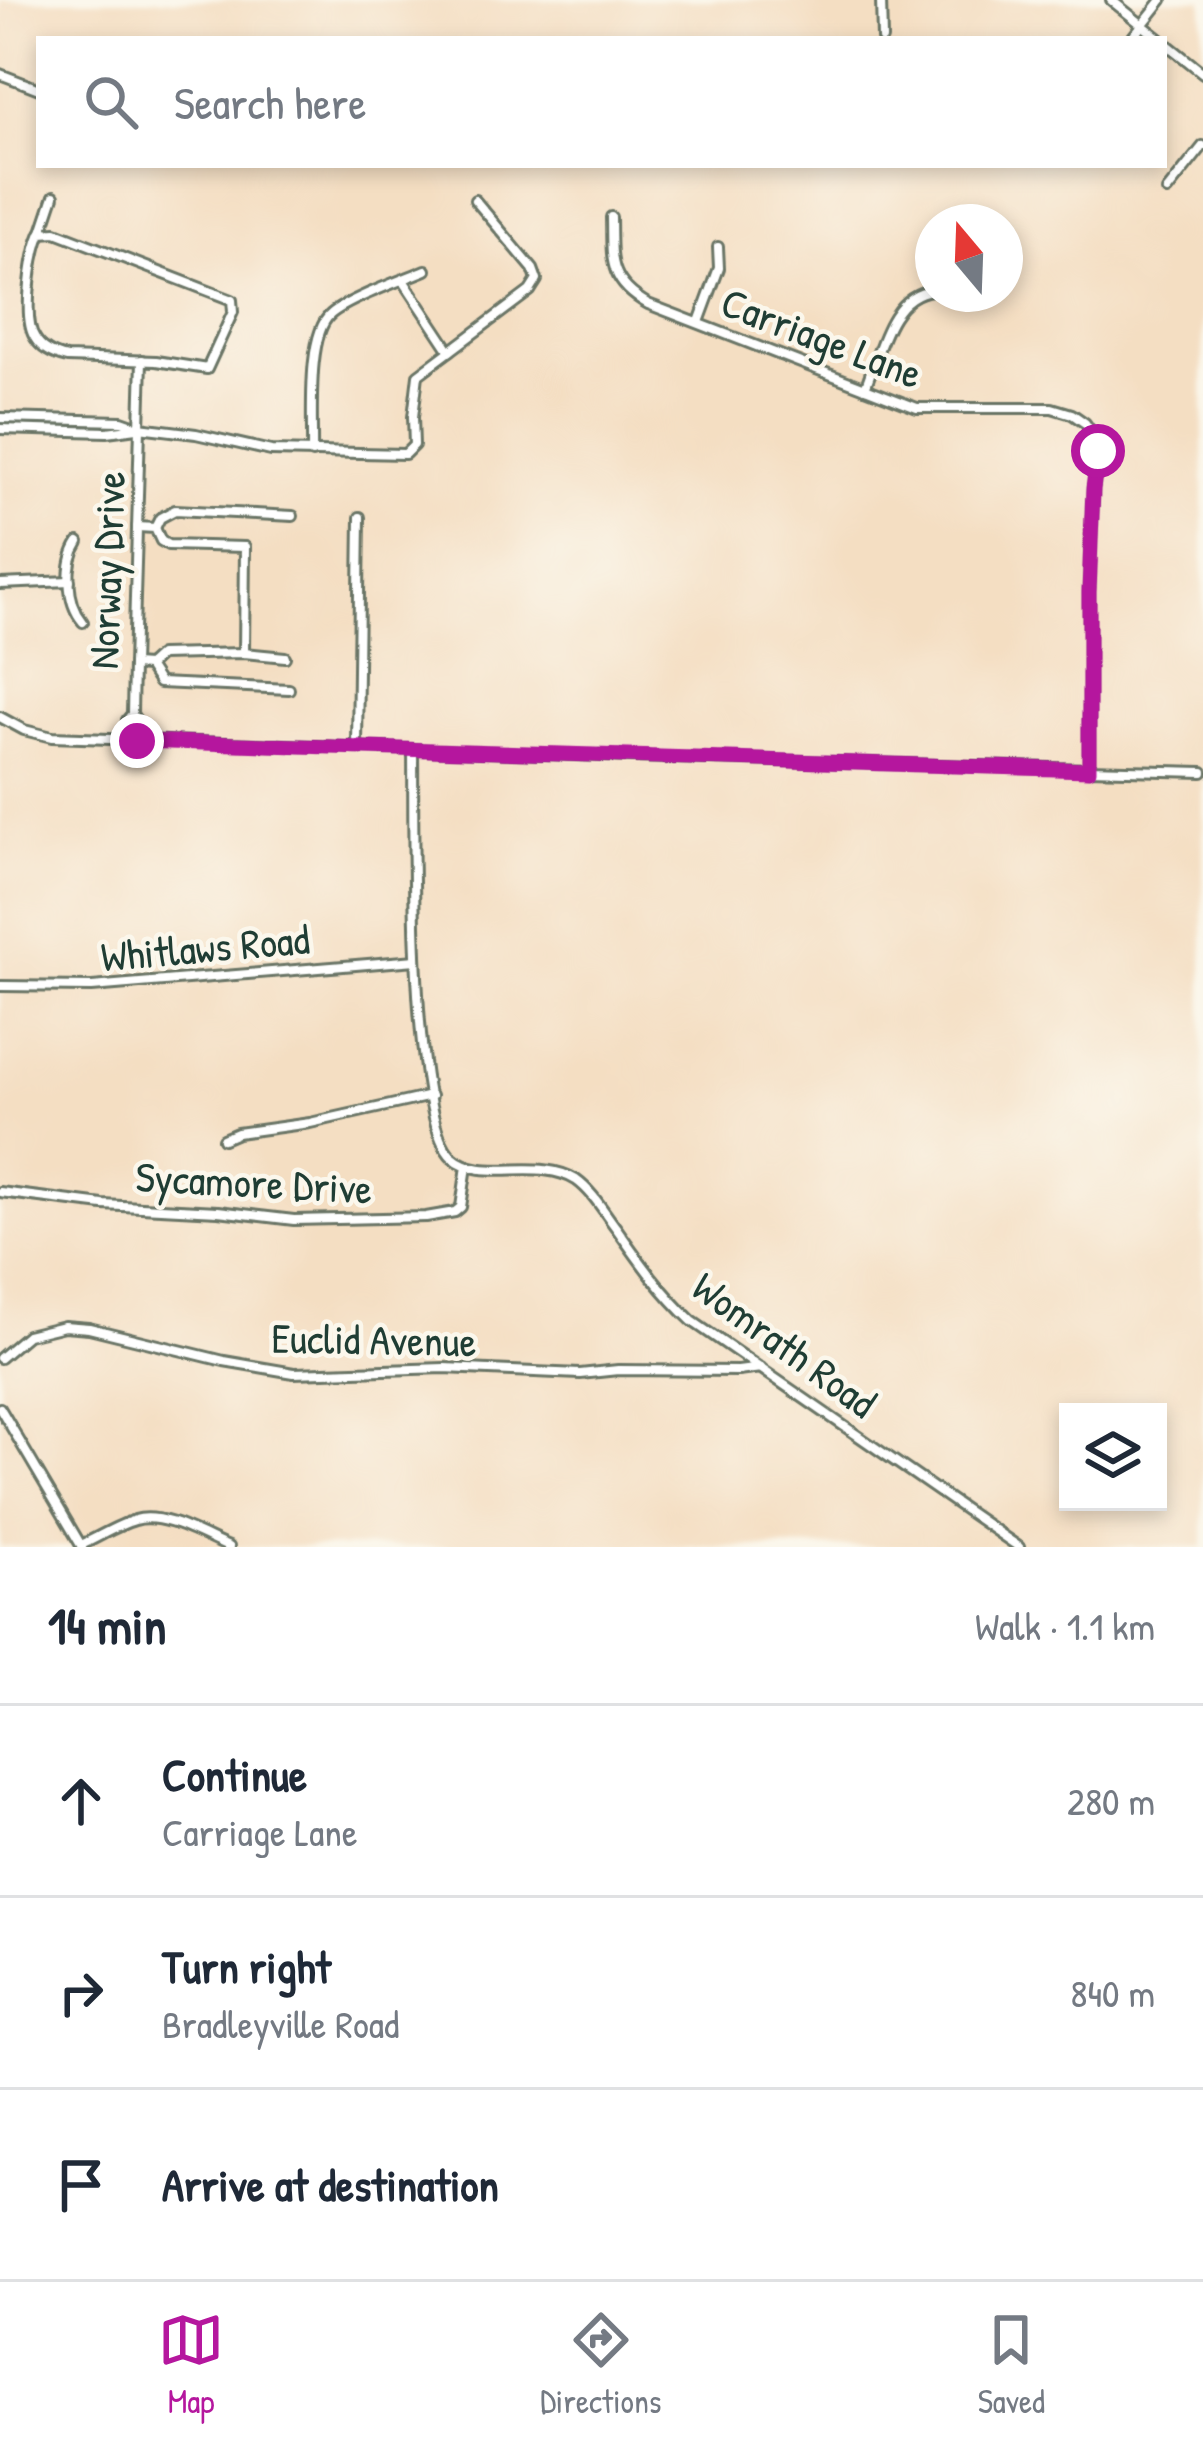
<!DOCTYPE html>
<meta charset="utf-8">
<style>
:root{--surface:#fff;--page:#f6f6f7;--text:#1f2937;--muted:#747a83;--line:#e0e1e3;--accent:#b5179e}
body{margin:0;font-family:"Patrick Hand",sans-serif;background:var(--page);color:var(--text)}
.controls{position:absolute;right:36px;bottom:36px;display:grid;overflow:hidden;border-radius:0px;box-shadow:0 6px 18px #0003}
.controls button{width:108px;height:108px;display:grid;place-items:center;padding:0;border:0;border-bottom:3px solid var(--line);background:var(--surface);color:var(--text);font:60px sans-serif}
.compass{position:absolute;left:915px;top:204px;width:108px;height:108px;border-radius:50%;background:var(--surface);box-shadow:0 6px 18px #0003;rotate:341deg}
.stop{position:absolute;width:36px;height:36px;margin:-27px;border:9px solid #b5179e;border-radius:50%;background:#fff}
.stop.end{background:#b5179e;border-color:#fff;box-shadow:0 3px 12px #0008}
.list{margin:0;padding:0;list-style:none}
h2{display:flex;justify-content:space-between;align-items:center;height:156px;margin:0;padding:0 48px;font-size:51px}
h2 small{font-size:39px;font-weight:400;color:var(--muted)}
.list li{display:grid;grid-template-columns:78px 1fr auto;gap:36px;align-items:center;box-sizing:border-box;height:192px;padding:0 48px;border-top:3px solid var(--line)}
.list b{display:block;font-size:45px;white-space:nowrap}
.list p{margin:0;font-size:39px;white-space:nowrap;color:var(--muted)}
.list em{font-size:39px;font-style:normal;color:var(--muted)}
.icon{flex:none;width:66px;height:66px;fill:none;stroke:currentColor;stroke-width:2;stroke-linecap:round;stroke-linejoin:round}
.map{position:relative;flex:none;width:1203px;height:1547px;overflow:hidden}
.search{position:absolute;background:var(--surface);box-shadow:0 6px 18px #0003;left:36px;right:36px;top:36px;height:132px;display:flex;align-items:center;gap:30px;box-sizing:border-box;padding:0 42px;border-radius:0px;color:var(--muted);font-size:45px}
.sheet{height:732px;background:var(--surface)}
nav{display:flex;justify-content:space-around;align-items:center;box-sizing:border-box;height:168px;border-top:3px solid var(--line);background:var(--surface);font-size:33px;color:var(--muted)}
nav a{display:grid;justify-items:center;gap:6px}
nav .on{color:var(--accent)}
.map>svg:first-child{display:block}
.lines{fill:none;stroke-linecap:round;stroke-linejoin:round}
.minor-casing{stroke:#6a7566;stroke-width:14}
.minor{stroke:#fff;stroke-width:8}
.route{stroke:#b5179e;stroke-width:15}
.labels{text-anchor:middle;dominant-baseline:central;stroke-width:9;stroke-linejoin:round;paint-order:stroke}
.street-label{font-size:42px;fill:#1f3d34;stroke:#fbf7ec}
</style>
<div class="map">
<svg width="1203" height="1547" viewBox="0 0 1203 1547">
<rect width="100%" height="100%" fill="#fbf7ec"/>
<filter id="ink" filterUnits="userSpaceOnUse"><feTurbulence type="fractalNoise" baseFrequency=".00833" numOctaves="2"/><feDisplacementMap in="SourceGraphic" scale="24" xChannelSelector="R" yChannelSelector="G"/><feConvolveMatrix kernelMatrix="1 2 1 2 8 2 1 2 1" color-interpolation-filters="sRGB"/></filter>
<filter id="wash" filterUnits="userSpaceOnUse"><feTurbulence type="fractalNoise" baseFrequency=".004" numOctaves="4" result="noise"/><feDisplacementMap in="SourceGraphic" scale="48" xChannelSelector="R" yChannelSelector="G"/><feGaussianBlur stdDeviation="2.7" result="paint"/><feColorMatrix in="noise" values="0 0 0 0 0 0 0 0 0 0 0 0 0 0 0 0 0 1.4 0 .05"/><feComposite in="paint" operator="in"/></filter>
<g filter="url(#wash)">
<rect width="100%" height="100%" fill="#f4dec2"/>
</g>
<g filter="url(#ink)">
<g class="lines">
<g class="minor-casing">
<g id="minor">
<path d="M881 0 882 39"/>
<path d="M1111 0 1160 39"/>
<path d="M1131 39 1162 0"/>
<path d="M1164 42 1203 73"/>
<path d="M0 74 39 89"/>
<path d="M1167 191 1203 146"/>
<path d="M611 217C612 258 607 281 648 304L917 408H1052L1072 414 1085 423 1094 436 1098 451 1093 489 1089 592V770"/>
<path d="M42 232 54 196"/>
<path d="M56 232 232 300 233 312 207 369 156 361 67 358C54 355 42 350 35 338 22 319 32 254 41 233Z"/>
<path d="M403 280 450 351"/>
<path d="M943 294 948 297"/>
<path d="M699 322 719 268 718 247"/>
<path d="M865 388C879 354 889 294 933 290"/>
<path d="M0 418 122 421 139 427 196 434 271 451 405 454 414 445 413 417 418 375 530 291 537 280 533 269 475 200"/>
<path d="M0 429 107 432 137 428"/>
<path d="M312 453C313 421 306 334 331 314 349 299 402 280 426 270"/>
<path d="M137 527 155 528 161 541 168 545 245 547 244 653"/>
<path d="M155 528 160 518 175 510 293 516"/>
<path d="M79 542C65 563 66 602 83 622"/>
<path d="M0 584 70 581"/>
<path d="M133 665 148 666 160 655 244 653 285 657"/>
<path d="M148 666 159 683 289 689"/>
<path d="M0 717 24 730 52 737 632 757 1203 772"/>
<path d="M127 740V720L132 714"/>
<path d="M137 741 136 720 132 714 133 665 142 360"/>
<path d="M357 746 360 517"/>
<path d="M413 750C414 819 408 1117 452 1157 482 1184 538 1156 576 1180 593 1192 604 1212 617 1229 640 1262 662 1293 692 1321L1019 1547"/>
<path d="M0 986 92 987 416 960"/>
<path d="M223 1139 237 1133 310 1123 431 1096"/>
<path d="M0 1192 103 1205 218 1211 294 1220 426 1217 455 1212 461 1207 467 1166"/>
<path d="M0 1358 27 1335 64 1326 89 1328 224 1361 294 1373 444 1368 580 1374 618 1370 738 1371 761 1368"/>
<path d="M0 1408 82 1547"/>
<path d="M81 1545C99 1537 117 1525 135 1520 162 1511 204 1537 229 1547"/>
</g>
</g>
<use href="#minor" class="minor"/>
</g>
</g>
<g class="lines" filter="url(#ink)">
<path class="route" d="M137 741 1089 770V592L1093 489 1098 451"/>
</g>
<g class="labels">
<g class="street-label">
<text transform="translate(822 337) rotate(21)">Carriage Lane</text>
<text transform="translate(106 570) rotate(-88)">Norway Drive</text>
<text transform="translate(205 947) rotate(-5)">Whitlaws Road</text>
<text transform="translate(254 1182) rotate(3)">Sycamore Drive</text>
<text transform="translate(374 1339) rotate(1)">Euclid Avenue</text>
<text transform="translate(785 1344) rotate(36)">Womrath Road</text>
</g>
</g>
</svg>
<div class="controls">
<button><svg class="icon" aria-label="layers" viewBox="0 0 24 24"><path d="M12 4l9 5-9 5-9-5zM3 14l9 5 9-5"/></svg></button>
</div>
<svg class="compass" viewBox="-18 -18 36 36"><path d="M0-13l5 13h-10z" fill="#e53935"/><path d="M0 13l5-13h-10z" fill="#747a83"/></svg>
<div class="stop" style="left:1098px;top:451px"></div>
<div class="stop end" style="left:137px;top:741px"></div>
<div class="search"><svg class="icon" aria-label="search" viewBox="0 0 24 24"><circle cx="10" cy="10" r="6"/><path d="M15 15l6 6"/></svg>Search here</div>
</div>
<section class="sheet">
<h2>14 min<small>Walk · 1.1 km</small></h2>
<ul class="list">
<li><svg class="icon" aria-label="ahead" viewBox="0 0 24 24"><path d="M12 20V5M6 11l6-6 6 6"/></svg><div><b>Continue</b><p>Carriage Lane</p></div><em>280 m</em></li>
<li><svg class="icon" aria-label="right" viewBox="0 0 24 24"><path d="M7 20v-9h11M14 6l5 5-5 5"/></svg><div><b>Turn right</b><p>Bradleyville Road</p></div><em>840 m</em></li>
<li><svg class="icon" aria-label="arrive" viewBox="0 0 24 24"><path d="M6 21V4h12l-3 4 3 4H6"/></svg><div><b>Arrive at destination</b></div></li>
</ul>
</section>
<nav>
<a class="on"><svg class="icon" aria-label="map" viewBox="0 0 24 24"><path d="M3 6l6-2 6 2 6-2v14l-6 2-6-2-6 2zM9 4v14M15 6v14"/></svg>Map</a>
<a><svg class="icon" aria-label="directions" viewBox="0 0 24 24"><path d="M12 3l9 9-9 9-9-9zM9 14v-3h6M13 9l2 2-2 2"/></svg>Directions</a>
<a><svg class="icon" aria-label="saved" viewBox="0 0 24 24"><path d="M7 4h10v16l-5-4-5 4z"/></svg>Saved</a>
</nav>
